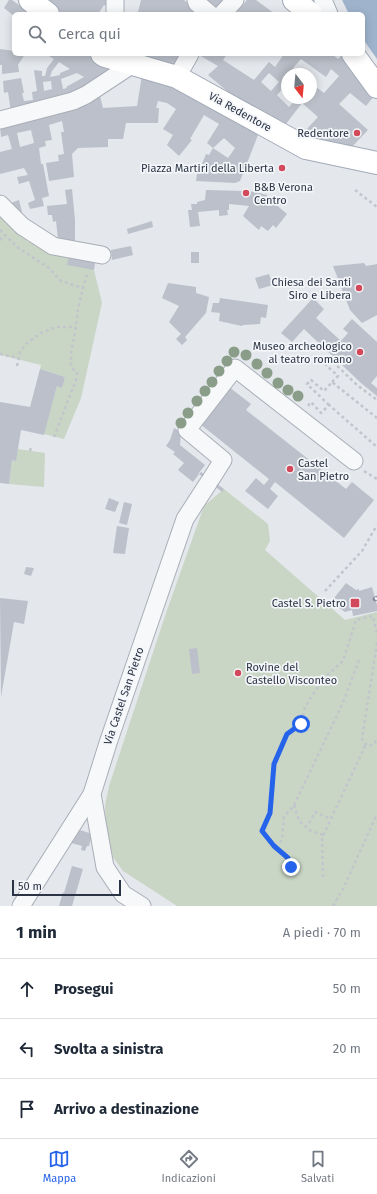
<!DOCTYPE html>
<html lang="it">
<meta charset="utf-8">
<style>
:root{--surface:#fff;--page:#f6f6f7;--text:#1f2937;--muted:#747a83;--line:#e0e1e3;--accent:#2563eb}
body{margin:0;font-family:"Fira Sans",sans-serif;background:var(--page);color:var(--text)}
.compass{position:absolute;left:281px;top:68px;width:36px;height:36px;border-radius:50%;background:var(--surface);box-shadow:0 2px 10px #0003;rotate:164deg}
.scale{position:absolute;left:12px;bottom:10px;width:109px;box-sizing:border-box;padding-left:4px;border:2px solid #2b3445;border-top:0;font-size:11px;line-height:14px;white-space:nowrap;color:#2b3445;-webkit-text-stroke:3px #f4f6f9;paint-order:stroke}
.stop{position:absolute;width:12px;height:12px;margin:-9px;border:3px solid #2563eb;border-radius:50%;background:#fff}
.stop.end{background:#2563eb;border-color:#fff;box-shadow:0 1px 4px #0008}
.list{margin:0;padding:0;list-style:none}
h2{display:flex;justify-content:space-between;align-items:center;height:52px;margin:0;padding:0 16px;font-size:17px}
h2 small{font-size:13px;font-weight:400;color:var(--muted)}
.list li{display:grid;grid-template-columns:26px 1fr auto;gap:12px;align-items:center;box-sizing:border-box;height:60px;padding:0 16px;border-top:1px solid var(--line)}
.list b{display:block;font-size:15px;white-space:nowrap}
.list em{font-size:13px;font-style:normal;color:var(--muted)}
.icon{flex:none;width:22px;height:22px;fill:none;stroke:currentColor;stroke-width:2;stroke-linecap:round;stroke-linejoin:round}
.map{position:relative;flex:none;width:377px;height:906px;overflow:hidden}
.search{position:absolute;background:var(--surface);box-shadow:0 2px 10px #0003;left:12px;right:12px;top:12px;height:44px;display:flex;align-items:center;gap:10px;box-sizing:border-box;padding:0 14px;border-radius:6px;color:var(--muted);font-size:15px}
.sheet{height:232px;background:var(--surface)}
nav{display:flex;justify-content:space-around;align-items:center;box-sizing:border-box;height:56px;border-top:1px solid var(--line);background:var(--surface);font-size:11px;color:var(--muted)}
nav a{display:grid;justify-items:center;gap:2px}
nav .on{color:var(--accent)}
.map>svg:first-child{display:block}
.green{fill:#c9d6c5}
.water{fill:#9fb4cc}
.building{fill:#bbc0ca;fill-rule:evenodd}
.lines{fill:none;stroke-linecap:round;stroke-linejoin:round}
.minor-casing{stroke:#a9aeb7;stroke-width:19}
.major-casing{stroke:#a3abb8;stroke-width:24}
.path{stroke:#c2c5cb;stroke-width:2.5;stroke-dasharray:3 3;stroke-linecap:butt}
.minor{stroke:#f7f8fa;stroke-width:17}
.major{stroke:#fff;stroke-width:22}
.rail-casing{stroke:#7d8696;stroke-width:4.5}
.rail{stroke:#f4f6f9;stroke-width:3;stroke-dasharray:9;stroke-linecap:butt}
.tree{fill:#899d89}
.route{stroke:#2563eb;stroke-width:5}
.poi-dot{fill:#d1495b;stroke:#f4f6f9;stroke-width:1.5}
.labels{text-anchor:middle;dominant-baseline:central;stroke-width:3.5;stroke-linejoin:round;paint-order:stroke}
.street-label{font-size:11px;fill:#2b3445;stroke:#f4f6f9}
.poi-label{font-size:11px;fill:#2b3445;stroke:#f4f6f9;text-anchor:end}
</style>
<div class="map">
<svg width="377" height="906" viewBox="0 0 377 906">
<rect width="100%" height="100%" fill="#e4e7ec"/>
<g class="green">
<path d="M0 214 27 241 48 249 70 252 94 270 102 303 81 398 64 439 44 434 57 386 62 387 65 377 40 369 41 365 0 355Z"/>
<path d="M18 449 45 453 44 487 9 484 12 460 15 461Z"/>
<path d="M224 489 268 524 270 541 265 550 345 620 377 612V906H177L123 871 113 857 106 828 105 805 109 786 166 613 204 506Z"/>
</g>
<path class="water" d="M342 0H377V59L363 39V14H349Z"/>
<g class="building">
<path d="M9 0H12L31 14H14V16L4 8Z"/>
<path d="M42 0H113L112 9 104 5 98 14H59Z"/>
<path d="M141 0H184L200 14H143L138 12Z"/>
<path d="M206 0H227L218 10Z"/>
<path d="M247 0H256L275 14H235Z"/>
<path d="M0 49 14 51V54H25L18 65 19 72 2 74V65H0Z"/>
<path d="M46 54H89L115 72 75 97 11 112 8 92 4 93 3 81 21 78 24 93H22L24 101 33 100 32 92 37 91 34 70 42 71V76H45L47 68 54 59ZM59 62 70 69 60 73V75L50 77 52 71ZM77 73 84 77 66 87 67 88 63 89 61 79ZM51 81 52 89 44 91 43 82Z"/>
<path d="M128 54H183L171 71Z"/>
<path d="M200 54H227L223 60 254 80 269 62 275 67 284 54H332L338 59 341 56 357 69 374 96 366 106 350 93 339 104 368 130 350 149 323 142 304 132 318 117 302 103 286 124 240 102 208 75 218 66 199 55ZM301 59 326 77 331 69 339 76 324 93 311 83V98H297L289 107 277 95 285 86 287 88V74H300L293 68ZM269 73 279 82 271 91 261 82Z"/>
<path d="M142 75 156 78 260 130 240 181 235 183 196 181 198 167 204 165 202 164 206 154 209 155 213 148 207 143 219 124 204 115 190 139 192 140 179 156 167 145 173 135 163 129 176 109 167 103 158 101 156 108H159L158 123H126L123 139H108V147L78 148 72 154 74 177 49 181 46 163 59 161 58 155 64 154 61 132H64L62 121 49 125 52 140 45 141 46 146 39 148 41 164H43L49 196 42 198 44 206 30 209 28 203 35 200 29 181 19 184 17 177 28 175 24 168 0 174V152L12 149 8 135 1 137 0 125 99 92 103 108 137 106ZM31 130 34 143 20 147 17 133ZM224 138 235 148 228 158 213 148Z"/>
<path d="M72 189 75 220V244L58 239 56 221 53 222 52 215H48L47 206 67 204 65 190Z"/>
<path d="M206 190 244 191 256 192 266 195 267 194V197L287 214 276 228 273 225 268 231 261 226 259 230 243 216 249 206 229 204V210H227L228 215 219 216V210L198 212 200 226 190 227 188 210H192L191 204H197V202L205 200Z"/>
<path d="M19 200 22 212 16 214 11 203Z"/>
<path d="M152 221 153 227 128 234 127 229Z"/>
<path d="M131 246 133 255 112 260 111 250Z"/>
<path d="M70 252 96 257 94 270 67 265Z"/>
<rect x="191" y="252" width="8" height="11"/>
<path d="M364 263 366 266 377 264V315L362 323 350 310 333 266Z"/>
<path d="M269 274 273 285 259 289 255 278Z"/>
<path d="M168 283 196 287V293L209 297 206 313 185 337 187 340 182 345 176 339 181 334 169 322 179 306 162 298Z"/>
<path d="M220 298 268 305 266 318 261 317 260 324 243 325 242 326 219 321 220 313 211 312 213 303H219Z"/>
<path d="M313 298 324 309 316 318 341 341 348 333 343 329 352 319 377 342V376L371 383 377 388V396L361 383 304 329 292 342 281 333Z"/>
<path d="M40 369 65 377 62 388 57 386 44 435 21 430 16 461 12 460 9 484 0 483V402L30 407Z"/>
<path d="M229 387 251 404 246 410 346 489 352 482 374 500 344 538 275 482 270 489 278 496 268 509 245 491 256 478 264 485 269 479 200 424Z"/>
<path d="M174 428 181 432 180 445 205 465 198 474H199L193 482 178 470 184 463 173 454 175 452 166 446 170 440Z"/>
<path d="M201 472 224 489 222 492 199 474Z"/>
<path d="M109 498 119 502 115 512 105 509Z"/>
<path d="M124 502 132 504 127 525 119 523Z"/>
<path d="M117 526 129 528 125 554 113 553Z"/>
<path d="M26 567 34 568 31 576 24 574Z"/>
<path d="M346 583 356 590 359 589V591L372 587 377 605V611L353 616 352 610 345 612 331 602Z"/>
<path d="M0 598 28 601 24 624 14 622 1 697Z"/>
<path d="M197 648 200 673 192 674 189 649Z"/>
<path d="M80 830 92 834 89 846H87L85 851 81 850 82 846 71 843Z"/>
<path d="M72 866 83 869 72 906H59L63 892 64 893Z"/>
</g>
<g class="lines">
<g class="minor-casing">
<g id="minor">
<path d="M196 0 197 3 210 14"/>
<path d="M323 0 329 14"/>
<path d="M115 14V0"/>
<path d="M222 14 235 0"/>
<path d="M177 77 190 54"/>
<path d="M0 120 73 101 86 95 133 64"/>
<path d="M0 204 22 226 53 246 102 255"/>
<path d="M211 479 223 460 187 430 235 368 354 461"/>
<path d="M21 906 92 794"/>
<path d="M142 906 123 894 105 867 92 794 108 743 185 519 209 482"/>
</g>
</g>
<g class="major-casing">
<g id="major">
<path d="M30 0 48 14"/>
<path d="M294 0 311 14"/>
<path d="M102 54 105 56 177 77 306 148 377 163"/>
<path d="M353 54 377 87"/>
</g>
</g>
<g class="path">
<path d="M355 190 377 207"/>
<path d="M0 230 17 247 49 268 61 281 83 288"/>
<path d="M0 240 5 235"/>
<path d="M0 354 19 358"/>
<path d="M17 366 20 352 26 344 41 333 56 327H76"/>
<path d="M332 382 338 376 326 365 330 359 357 385 377 400"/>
<path d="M329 405 307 384 311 380 324 391 332 382 377 418"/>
<path d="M308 406 311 402 321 413 329 405 377 447"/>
<path d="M54 437 76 380 77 373 71 367V353L76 327 78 309 83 288 87 274"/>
<path d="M30 451 31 447"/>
<path d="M364 471 377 479"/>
<path d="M325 591 362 551 377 525"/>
<path d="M377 643 362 739 364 743 368 746C373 745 375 743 377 739"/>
<path d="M294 805 342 705 359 660"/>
<path d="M309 823 315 812 331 819"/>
<path d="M323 835 311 831 299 821 294 805 284 817 282 840 274 846 262 831 270 813 274 764 287 734 301 724 305 707 324 678 343 661 356 620 373 616 377 635"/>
<path d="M274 846 288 858 291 867"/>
<path d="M323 877 322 838 366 744"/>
<path d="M333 906 343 889 377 814"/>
</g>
<use href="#minor" class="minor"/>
<use href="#major" class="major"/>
<g class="rail-casing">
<path id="rail" d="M375 599 377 598"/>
</g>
<use href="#rail" class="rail"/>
</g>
<g class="tree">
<circle cx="234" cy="352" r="5.5"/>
<circle cx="246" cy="355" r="5.5"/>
<circle cx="227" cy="361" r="5.5"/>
<circle cx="257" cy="364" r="5.5"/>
<circle cx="219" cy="371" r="5.5"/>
<circle cx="267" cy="373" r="5.5"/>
<circle cx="212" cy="382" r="5.5"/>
<circle cx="278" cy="383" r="5.5"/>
<circle cx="288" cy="390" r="5.5"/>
<circle cx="205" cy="391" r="5.5"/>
<circle cx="298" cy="396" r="5.5"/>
<circle cx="197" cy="401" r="5.5"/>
<circle cx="188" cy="413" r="5.5"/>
<circle cx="181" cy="423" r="5.5"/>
</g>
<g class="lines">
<path class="route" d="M291 867 288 858 274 846 262 831 270 813 274 764 287 734 301 724"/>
</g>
<g class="poi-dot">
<circle cx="357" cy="133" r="4"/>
<circle cx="282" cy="168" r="4"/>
<circle cx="246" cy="193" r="4"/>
<circle cx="359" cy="288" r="4"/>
<circle cx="360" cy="352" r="4"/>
<circle cx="290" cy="469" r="4"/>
<rect x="350" y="598" width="10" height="10" rx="2"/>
<circle cx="238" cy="673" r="4"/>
</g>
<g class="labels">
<g class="street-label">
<text transform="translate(240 112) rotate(29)">Via Redentore</text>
<text transform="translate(124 696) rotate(-71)">Via Castel San Pietro</text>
</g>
<g class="poi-label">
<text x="349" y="133">Redentore</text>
<text x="274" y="168">Piazza Martiri della Liberta</text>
<text x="254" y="187" text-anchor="start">B&amp;B Verona<tspan x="254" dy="13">Centro</tspan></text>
<text x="351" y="282">Chiesa dei Santi<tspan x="351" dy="13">Siro e Libera</tspan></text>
<text x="352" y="346">Museo archeologico<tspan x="352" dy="13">al teatro romano</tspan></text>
<text x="298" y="463" text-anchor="start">Castel<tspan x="298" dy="13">San Pietro</tspan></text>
<text x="346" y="603">Castel S. Pietro</text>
<text x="246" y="667" text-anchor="start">Rovine del<tspan x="246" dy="13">Castello Visconteo</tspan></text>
</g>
</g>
</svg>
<svg class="compass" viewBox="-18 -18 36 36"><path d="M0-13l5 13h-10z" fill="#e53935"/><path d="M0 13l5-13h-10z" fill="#747a83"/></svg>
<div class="scale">50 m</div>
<div class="stop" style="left:301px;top:724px"></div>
<div class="stop end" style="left:291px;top:867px"></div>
<div class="search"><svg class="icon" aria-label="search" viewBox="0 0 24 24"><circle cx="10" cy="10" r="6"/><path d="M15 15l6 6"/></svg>Cerca qui</div>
</div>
<section class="sheet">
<h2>1 min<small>A piedi · 70 m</small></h2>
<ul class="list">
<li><svg class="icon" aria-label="ahead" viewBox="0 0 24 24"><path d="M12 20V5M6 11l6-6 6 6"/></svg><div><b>Prosegui</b></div><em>50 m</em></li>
<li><svg class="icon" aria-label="left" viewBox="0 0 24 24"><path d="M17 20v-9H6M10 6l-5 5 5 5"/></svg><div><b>Svolta a sinistra</b></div><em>20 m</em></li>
<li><svg class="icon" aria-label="arrive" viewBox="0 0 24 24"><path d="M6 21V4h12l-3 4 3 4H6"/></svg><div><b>Arrivo a destinazione</b></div></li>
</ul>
</section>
<nav>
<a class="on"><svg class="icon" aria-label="map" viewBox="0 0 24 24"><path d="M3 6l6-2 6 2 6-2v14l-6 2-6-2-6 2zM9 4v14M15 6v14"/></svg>Mappa</a>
<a><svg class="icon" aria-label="directions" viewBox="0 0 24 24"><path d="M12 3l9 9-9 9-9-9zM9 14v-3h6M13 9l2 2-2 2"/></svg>Indicazioni</a>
<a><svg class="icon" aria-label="saved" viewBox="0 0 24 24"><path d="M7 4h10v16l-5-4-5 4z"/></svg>Salvati</a>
</nav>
